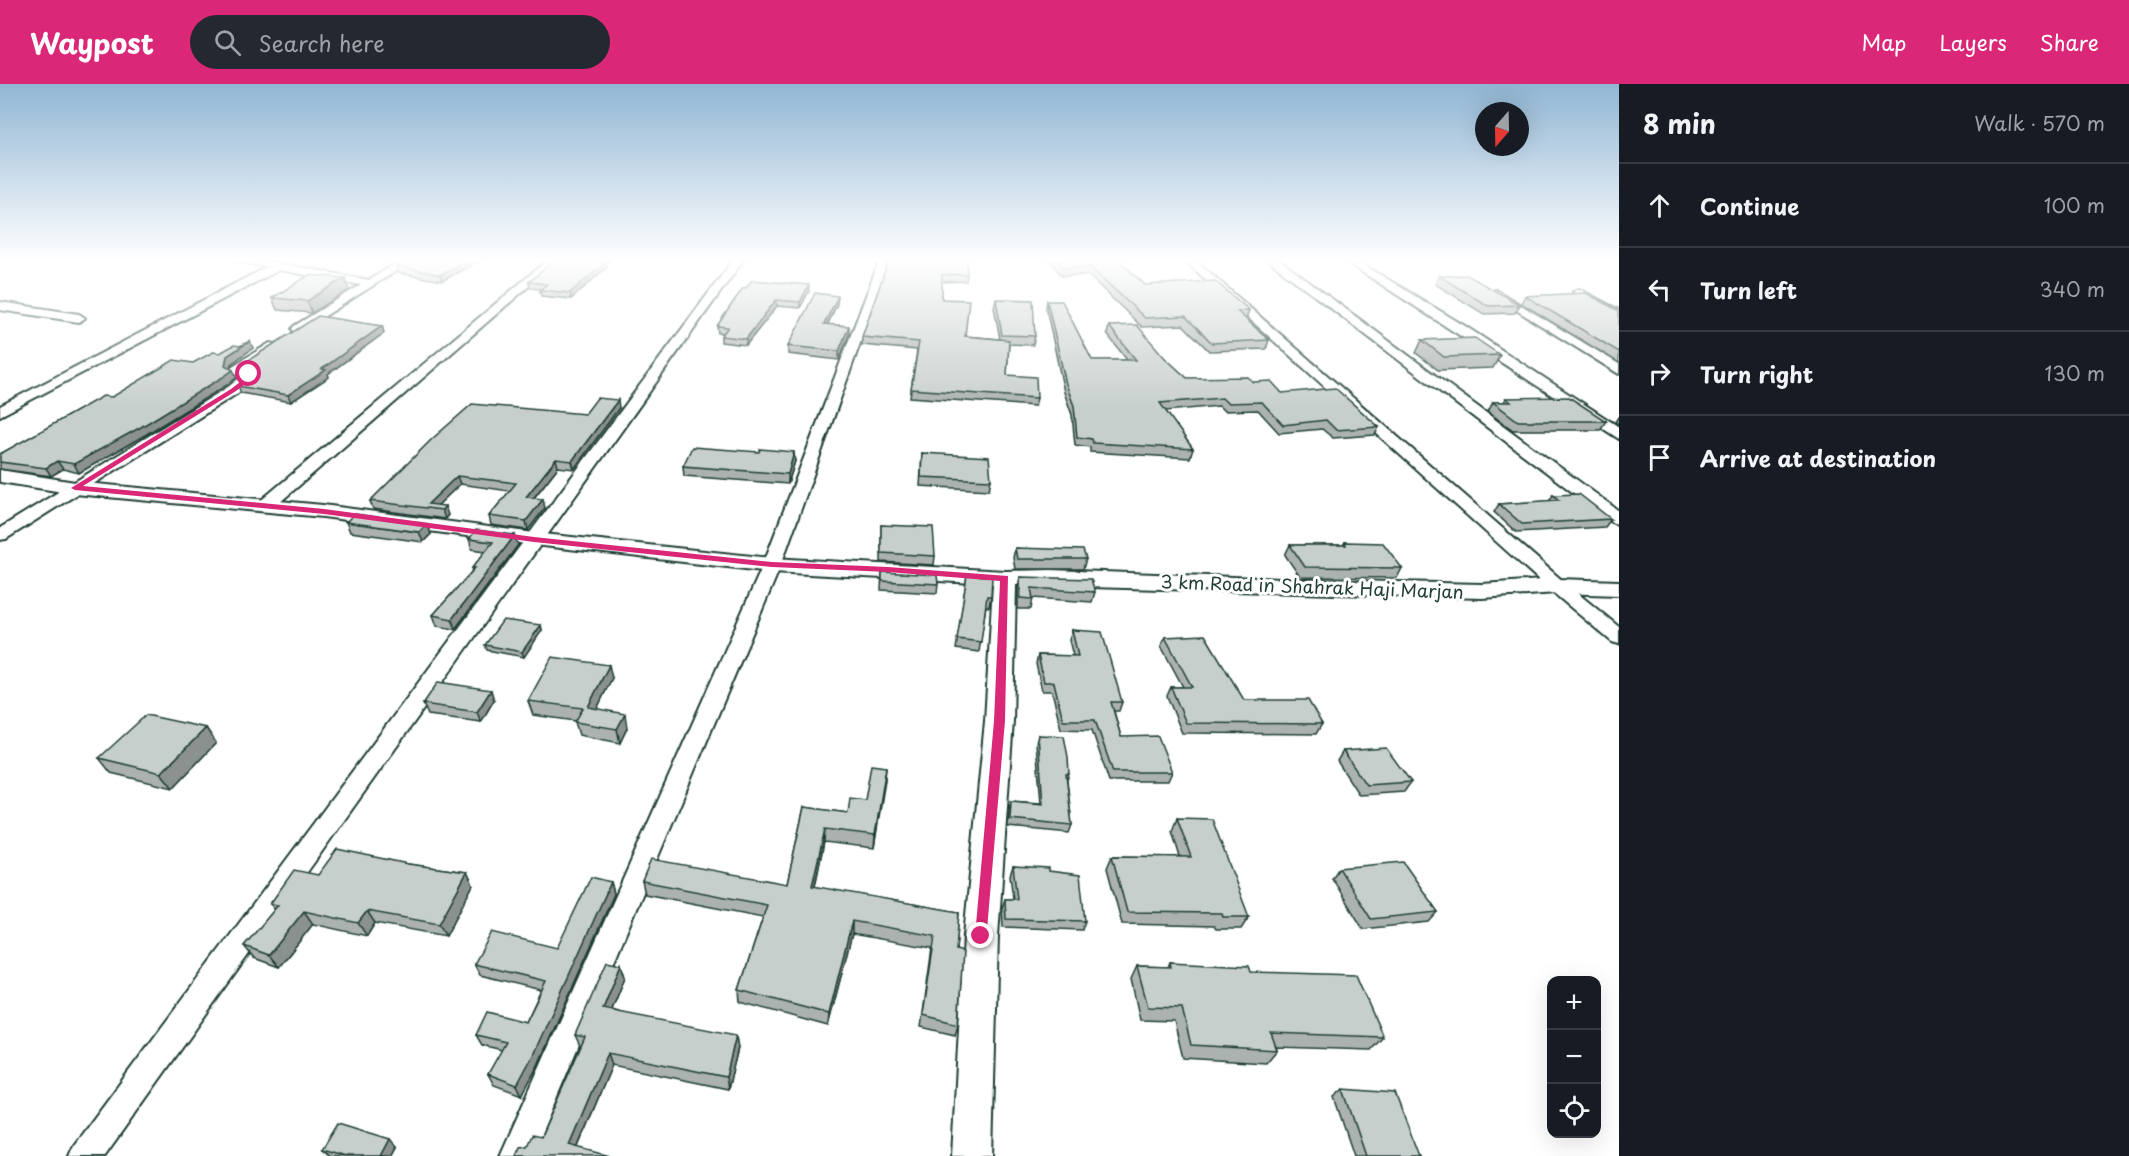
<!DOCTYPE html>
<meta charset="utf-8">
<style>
:root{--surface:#171b24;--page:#242831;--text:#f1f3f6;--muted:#9ea1a6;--line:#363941;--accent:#db2777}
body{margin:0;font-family:"Playpen Sans",sans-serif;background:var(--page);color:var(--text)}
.controls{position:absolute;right:18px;bottom:18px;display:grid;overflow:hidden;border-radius:12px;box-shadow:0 6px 24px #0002}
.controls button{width:54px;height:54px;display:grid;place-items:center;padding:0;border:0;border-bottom:2px solid var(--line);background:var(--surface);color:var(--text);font:30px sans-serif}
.compass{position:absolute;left:1475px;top:18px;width:54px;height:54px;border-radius:50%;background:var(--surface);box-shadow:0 6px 24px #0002;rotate:200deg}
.stop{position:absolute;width:18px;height:18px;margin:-14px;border:4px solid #db2777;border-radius:50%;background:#fff}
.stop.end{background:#db2777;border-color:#fff;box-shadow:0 2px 6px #0008}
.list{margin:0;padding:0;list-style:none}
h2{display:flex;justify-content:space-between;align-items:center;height:78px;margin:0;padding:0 24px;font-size:26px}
h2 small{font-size:20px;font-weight:400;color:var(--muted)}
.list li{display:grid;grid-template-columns:39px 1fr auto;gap:18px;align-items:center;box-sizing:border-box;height:84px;padding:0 24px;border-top:2px solid var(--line)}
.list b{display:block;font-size:22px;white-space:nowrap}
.list em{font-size:20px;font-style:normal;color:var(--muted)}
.icon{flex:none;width:33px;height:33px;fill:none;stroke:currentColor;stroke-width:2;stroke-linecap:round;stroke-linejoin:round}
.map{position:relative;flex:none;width:1619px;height:1072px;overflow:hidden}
header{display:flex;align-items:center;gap:36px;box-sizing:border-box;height:84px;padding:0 30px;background:var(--accent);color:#fff}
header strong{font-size:28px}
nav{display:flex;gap:33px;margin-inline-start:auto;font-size:21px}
.search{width:420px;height:54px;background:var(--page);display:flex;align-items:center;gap:15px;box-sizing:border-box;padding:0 21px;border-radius:33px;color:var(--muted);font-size:22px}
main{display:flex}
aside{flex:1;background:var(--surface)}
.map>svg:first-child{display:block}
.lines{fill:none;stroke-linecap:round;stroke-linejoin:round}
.minor-casing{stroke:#1f3d34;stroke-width:4}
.tertiary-casing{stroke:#1f3d34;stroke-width:4}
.minor{fill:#fff;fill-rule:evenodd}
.tertiary{fill:#fff;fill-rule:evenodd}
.wall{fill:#abb2af;stroke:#1f3d34;stroke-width:1.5}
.shaded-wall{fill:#8b918f;stroke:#1f3d34;stroke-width:1.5}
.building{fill:#c7cfcc;stroke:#1f3d34;stroke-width:1.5}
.route{fill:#db2777}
.labels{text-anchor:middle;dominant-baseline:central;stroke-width:6;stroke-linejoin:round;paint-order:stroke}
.street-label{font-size:18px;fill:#1f3d34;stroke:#fff}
</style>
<header>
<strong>Waypost</strong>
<div class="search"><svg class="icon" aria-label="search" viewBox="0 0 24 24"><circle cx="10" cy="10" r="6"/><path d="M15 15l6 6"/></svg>Search here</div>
<nav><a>Map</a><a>Layers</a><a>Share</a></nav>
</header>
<main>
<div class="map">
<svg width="1619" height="1072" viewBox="0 0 1619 1072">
<rect width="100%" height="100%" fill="#fff"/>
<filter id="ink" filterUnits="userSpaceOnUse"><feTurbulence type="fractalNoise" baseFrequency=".0167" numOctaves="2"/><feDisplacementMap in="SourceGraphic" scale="12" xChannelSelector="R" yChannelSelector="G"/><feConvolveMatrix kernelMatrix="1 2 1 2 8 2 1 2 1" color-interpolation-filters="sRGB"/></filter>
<g filter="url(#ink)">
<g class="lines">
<g class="minor-casing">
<g id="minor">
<path d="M235 175H256L369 196 403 175H415L298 249 294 248 292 245 294 242 361 201 279 186 0 332V322L267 183 236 177Z"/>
<path d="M549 175H560L271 426H259L257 422 259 418Z"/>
<path d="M734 175H744L105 1072H69L74 1061Z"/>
<path d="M880 175H890L781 481 532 1072H500L763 481Z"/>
<path d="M1183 175H1194L1564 498 1619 543V560L1612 558 1550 506Z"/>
<path d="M1266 175H1278L1619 427V440L1613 439Z"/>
<path d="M1342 175H1354L1465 242 1619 343V355Z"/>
<path d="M1579 205 1619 226V235L1575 210 1573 208Z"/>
<path d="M1496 206 1619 280V290L1492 211V207Z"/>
<path d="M0 218 79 230 85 234 79 238 0 226Z"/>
<path d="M270 259 275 260 276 263 275 266 246 285 259 291 238 309 6 455 0 456V444L228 303 242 292 229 286 231 283Z"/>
</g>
</g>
<g class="tertiary-casing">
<path id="tertiary" d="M0 386 75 398 323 421 534 449 772 474 1005 487 1051 486 1308 496 1482 500 1557 495 1619 497V511L1557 509 1482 514 1016 501 1013 637 998 852 992 1072H952L964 852 985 637 993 500 772 488 534 461 323 433 75 410 0 398Z"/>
</g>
<use href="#minor" class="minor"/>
<use href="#tertiary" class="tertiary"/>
</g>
<g class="wall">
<path d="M407 175H482L442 197 398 189 396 182Z"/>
<path d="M577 175H612L606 180 607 183 571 215 541 212 540 206 541 205 530 204 529 198Z"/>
<path d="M889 175 967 190 966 197 942 198V215L965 252 1000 255 994 223 996 215 1035 252 1033 261 1009 260 1007 291 1037 314 1035 322 910 313 917 266 862 261V253Z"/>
<path d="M1049 175H1118L1145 201 1249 226 1246 235 1269 256 1266 265 1209 267 1183 241 1142 243 1088 191 1062 192Z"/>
<path d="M1439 192 1520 221 1515 229 1484 230 1435 200Z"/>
<path d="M743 204 809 207 800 224 777 222 746 261 721 258V252L723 249H718L717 242Z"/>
<path d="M349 206 312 229 277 226 272 214Z"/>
<path d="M838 212 837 220 828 240 849 250 839 276 788 270V262Z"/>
<path d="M1525 212 1619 227V279L1521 219Z"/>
<path d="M1047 217 1092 276H1127L1107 250 1109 242 1164 273 1187 294 1253 298 1282 309 1379 343 1375 351 1333 354 1322 345 1279 349 1258 326 1224 327 1219 322 1165 327 1193 365 1190 374 1090 368V363L1075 361 1072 331 1064 308 1046 224Z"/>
<path d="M382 242 384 249 328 290 329 293 291 318 241 309 238 302 256 286 251 284 247 277Z"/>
<path d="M1422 256 1500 271 1493 284 1438 286 1416 269Z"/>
<path d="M250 257 253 264 231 280 230 284 237 293 227 301 145 351 79 389 63 385 51 392 0 385V370L112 313 193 279 240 262Z"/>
<path d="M1506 314 1606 337 1600 346H1513L1488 328 1493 318H1504Z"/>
<path d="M619 324 574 385 558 383 534 414 545 424 528 446 491 441 489 432 510 407 460 400 438 421 448 431 445 435 373 425 370 417 585 330Z"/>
<path d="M1618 333H1619V340L1615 338Z"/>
<path d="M922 369 991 396 989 406 920 402Z"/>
<path d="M795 377 788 400 684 392 683 382Z"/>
<path d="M1553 411 1611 435 1605 443 1516 448 1494 428 1499 420 1549 417Z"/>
<path d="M346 438 431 450 423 458 350 448Z"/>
<path d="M881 441 935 472 934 481 881 478Z"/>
<path d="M469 455 518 461 455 545 437 542 433 531 473 486 472 484 486 467 472 465Z"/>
<path d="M1345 458 1402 484 1397 494 1300 493 1285 471 1290 461H1343Z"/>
<path d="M1015 464 1086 475 1083 485H1015L1013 474Z"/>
<path d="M882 488 938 500 937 509 881 506Z"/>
<path d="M967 491 991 512 989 523 986 522 979 568 956 565Z"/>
<path d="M1020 493 1095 508 1092 518 1033 514 1031 525H1018V503Z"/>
<path d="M541 541 542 546 524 573 487 566 485 561Z"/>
<path d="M1072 546 1122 618 1119 627H1114L1121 653 1172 688 1168 697H1109L1092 646 1061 645 1052 607H1042L1036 580 1038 571 1073 572 1069 556Z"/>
<path d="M1165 553 1244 616 1322 640 1316 650 1182 649 1167 612 1171 603H1183L1161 562Z"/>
<path d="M612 594 597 625 627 644 620 659 579 651 575 638 576 637 533 631 528 617Z"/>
<path d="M494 616 481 638 428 631 423 620Z"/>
<path d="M206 644 216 659 173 704 111 689 99 674Z"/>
<path d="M1038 651 1069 690 1067 696 1072 741 1069 749 1008 743 1009 725 1011 717 1041 719 1036 659Z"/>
<path d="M1343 667 1411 698 1404 708 1359 711 1337 677Z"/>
<path d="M886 683 874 764 824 758 815 803 959 828 956 866 958 940 955 951 921 943 932 864 852 850 828 942 740 918 739 906 763 833 645 810 642 797 787 800 804 723 848 729 865 716Z"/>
<path d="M1177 734 1249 833 1241 845H1216L1214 842 1122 840 1107 784 1112 772 1180 773 1172 747Z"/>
<path d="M408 780 467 788 473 801 446 852 375 839 367 852 313 840 279 883 254 874 244 862 275 826 270 820 318 791Z"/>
<path d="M1013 782 1049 787 1085 837 1082 846 1003 843 1002 824 1005 815H1013L1010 791Z"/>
<path d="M1339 784 1438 828 1429 838 1363 845 1332 794Z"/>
<path d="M611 798 614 810 538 981 522 1011 494 1001 488 990 502 966 482 961 476 951 526 938 541 906 480 891 474 880 557 864Z"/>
<path d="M1170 878 1251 888 1383 953 1371 966 1276 963 1277 966 1266 979 1183 974 1174 937 1140 936 1131 895 1137 882 1168 883Z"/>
<path d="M621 880 625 893 612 926 738 964 728 1005 612 981 578 1063 527 1062 541 1053 581 964 575 951Z"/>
<path d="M1343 1005 1419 1072H1354L1334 1013Z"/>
<path d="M397 1063 392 1072H330L322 1065Z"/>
</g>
<g class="shaded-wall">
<path d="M469 175H482L442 197 440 191Z"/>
<path d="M605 175H612L606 180 607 183 571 215 570 209Z"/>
<path d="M345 194 349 206 312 229 307 217Z"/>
<path d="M809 201V207L800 224V218Z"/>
<path d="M838 212 837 220 824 247V240Z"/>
<path d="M776 216 777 222 746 261V255Z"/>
<path d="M382 242 384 249 328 290 329 293 291 318 288 311 322 285Z"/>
<path d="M849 242V250L839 276V267Z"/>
<path d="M250 257 253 264 231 280 228 288 225 281 227 272Z"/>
<path d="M233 286 237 293 227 301 145 351 79 389 74 380Z"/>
<path d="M618 316 619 324 574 385 572 377Z"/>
<path d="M794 368 795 377 788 400V390Z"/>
<path d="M556 375 558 383 528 421 526 413Z"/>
<path d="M57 377 63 385 51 392 46 384Z"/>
<path d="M457 392 460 400 434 425 428 420Z"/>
<path d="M543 415 545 424 528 446 526 437Z"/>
<path d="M445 422 448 431 445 435 442 426Z"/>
<path d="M427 440 431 450 423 458 419 448Z"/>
<path d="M515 451 518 461 455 545 452 535Z"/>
<path d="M541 541 542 546 524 573 522 568Z"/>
<path d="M609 581 612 594 591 637 588 623Z"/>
<path d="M491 606 494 616 481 638 477 628Z"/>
<path d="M625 630 627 644 620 659 617 645Z"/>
<path d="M206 644 216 659 173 704 161 689Z"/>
<path d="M886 683 885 697 874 764 875 751Z"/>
<path d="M825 745 824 758 812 815V802Z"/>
<path d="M467 788 473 801 446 852 439 840Z"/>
<path d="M611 798 614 810 538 981 522 1011 517 1001Z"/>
<path d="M304 827 313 840 279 883 269 871Z"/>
<path d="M367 827 375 839 367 852 358 839Z"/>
<path d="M852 837V850L828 942 829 930Z"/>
<path d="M621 880 625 893 607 938 603 925Z"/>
<path d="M736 951 738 964 728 1005 726 993Z"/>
<path d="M608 969 612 981 574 1072 569 1061Z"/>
<path d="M390 1055 397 1063 392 1072H381Z"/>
</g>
<g class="building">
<path d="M407 175H469L440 191 396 182Z"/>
<path d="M577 175H605L602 177 606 178 570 209 540 206 547 200 529 198 555 176 572 178Z"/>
<path d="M889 175H967V190L942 191V215L969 216 965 252 1009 256 1007 291 1036 293 1037 314 911 305 919 258 862 253Z"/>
<path d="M1056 175H1118L1145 201 1215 197 1249 226 1237 227 1269 256 1212 259 1185 232 1145 234 1090 183 1064 184Z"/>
<path d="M309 191 345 194 307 217 272 214Z"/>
<path d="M1467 191 1520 221 1488 222 1439 192Z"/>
<path d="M752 196 809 201 800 218 776 216 746 255 721 252 728 243 717 242 743 204H746Z"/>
<path d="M815 209 838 212 824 240 849 242 839 267 788 262Z"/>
<path d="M1586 209 1619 227V268L1525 212Z"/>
<path d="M996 215 1033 216 1035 252 1002 251Z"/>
<path d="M1047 217H1062L1092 276H1136L1109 242 1137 241 1164 273 1187 294 1248 293 1253 298 1271 297 1282 309 1335 304 1379 343 1336 346 1326 336 1283 341 1262 318 1227 319 1222 314 1160 319 1193 365 1093 359 1092 355 1077 353 1074 322 1066 300Z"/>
<path d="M318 232 382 242 322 285 326 286 288 311 238 302 258 284 254 279 247 277Z"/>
<path d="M1475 254 1500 271 1444 273 1422 256Z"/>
<path d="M250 257 227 272 225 281 233 286 223 293 141 343 74 380 57 377 46 384 0 378V370L103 312 112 313 174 276 193 279 213 268 220 269 234 261 240 262Z"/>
<path d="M1569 313 1606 337H1518L1493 318H1511L1506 314Z"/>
<path d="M597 314 618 316 572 377 556 375 526 413 543 415 526 437 489 432 516 399 457 392 428 420 445 422 442 426 370 417 432 355 472 320 585 330Z"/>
<path d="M692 363 759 368 760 365 794 368 788 390 683 382Z"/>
<path d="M922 369 989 373 991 396 921 393Z"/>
<path d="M1579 410 1611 435 1522 440 1499 420 1559 416 1553 411Z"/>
<path d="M354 430 427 440 419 448 346 438Z"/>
<path d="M881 441 933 443 935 472 881 469Z"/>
<path d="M476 446 515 451 452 535 433 531 475 484H472L493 458 469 455Z"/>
<path d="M1345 458 1383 459 1402 484 1305 483 1290 461H1346Z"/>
<path d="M1015 464 1083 466 1086 475H1017Z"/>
<path d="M882 488 937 491 938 500 882 497Z"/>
<path d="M967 491 992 492 991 512H987L981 558 957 555Z"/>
<path d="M1020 493 1091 495 1095 508 1031 504 1033 515 1020 514Z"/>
<path d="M503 536 541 541 522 568 485 561Z"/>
<path d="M1072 546 1102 548 1122 618H1111L1121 653 1158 652 1172 688H1113L1095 636H1063L1054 598H1044L1038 571 1078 572Z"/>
<path d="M1205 551 1244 616H1308L1322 640 1186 639 1171 603H1192L1165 553Z"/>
<path d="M552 573 609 581 588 623 625 630 617 645 575 638 583 624 528 617Z"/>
<path d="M438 598 491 606 477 628 423 620Z"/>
<path d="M146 631 206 644 161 689 99 674Z"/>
<path d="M1038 651 1064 652 1068 673 1069 690H1066L1072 741 1010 735 1011 717 1043 720Z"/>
<path d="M1386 664 1411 698 1366 701 1343 667Z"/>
<path d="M871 681 886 683 875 751 825 745 812 802 959 828 956 866 963 868 958 940 923 931 935 852 852 837 829 930 739 906 767 821 642 797 651 775 787 800 804 723 848 729 850 714 865 716Z"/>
<path d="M1177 734 1212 735 1249 833H1223L1222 829 1127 828 1112 772 1191 773Z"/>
<path d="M337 765 408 780 467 788 439 840 367 827 358 839 304 827 269 871 244 862 278 821 270 820 294 786 318 791Z"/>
<path d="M1403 778 1438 828 1371 835 1339 784Z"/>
<path d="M1013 782 1049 784V787L1080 791 1085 837 1006 835 1005 815H1017Z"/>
<path d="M591 793 611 798 533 971 517 1001 488 990 506 958 476 951 487 928 526 938 546 897 474 880 492 848 557 864Z"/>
<path d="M607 877 621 880 603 925 736 951 726 993 608 969 569 1061 610 1072H516L520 1063 527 1062 532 1051 541 1053 585 953 575 951Z"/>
<path d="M1170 878 1249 882 1251 888 1356 891 1383 953 1271 949 1277 966 1191 961 1182 924 1148 923 1137 882 1171 883Z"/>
<path d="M1343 1005 1395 1009 1419 1072H1366Z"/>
<path d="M338 1039 390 1055 381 1072H346L322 1065Z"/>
</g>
</g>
<linearGradient id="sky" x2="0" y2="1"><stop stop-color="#91b6d4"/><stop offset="0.54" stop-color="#fff"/><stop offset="1" stop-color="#fff" stop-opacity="0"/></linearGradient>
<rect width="1619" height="325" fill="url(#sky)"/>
<path class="route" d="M249 288 254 290V293L236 307 83 402 324 425 534 453 772 478 888 483 1008 492 1005 637 986 857 981 859 976 857 975 852 994 637 1000 497 888 488 772 483 534 458 324 430 75 406 71 404 231 305 248 292 245 290Z"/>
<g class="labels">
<g class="street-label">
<text transform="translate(1312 502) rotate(2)">3 km Road in Shahrak Haji Marjan</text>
</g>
</g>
</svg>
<div class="controls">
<button>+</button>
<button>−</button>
<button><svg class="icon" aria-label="locate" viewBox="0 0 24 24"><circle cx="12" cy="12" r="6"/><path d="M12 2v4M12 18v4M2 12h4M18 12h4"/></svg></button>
</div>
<svg class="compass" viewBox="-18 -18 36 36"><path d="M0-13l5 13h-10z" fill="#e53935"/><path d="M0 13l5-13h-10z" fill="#9ea1a6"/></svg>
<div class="stop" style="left:249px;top:290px"></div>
<div class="stop end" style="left:981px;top:852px"></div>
</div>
<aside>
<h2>8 min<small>Walk · 570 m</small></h2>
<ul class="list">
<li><svg class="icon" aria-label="ahead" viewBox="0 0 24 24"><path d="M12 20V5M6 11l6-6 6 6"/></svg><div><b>Continue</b></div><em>100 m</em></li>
<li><svg class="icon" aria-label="left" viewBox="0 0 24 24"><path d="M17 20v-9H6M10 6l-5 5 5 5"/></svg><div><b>Turn left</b></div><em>340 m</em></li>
<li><svg class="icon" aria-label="right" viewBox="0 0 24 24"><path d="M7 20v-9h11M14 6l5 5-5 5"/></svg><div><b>Turn right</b></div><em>130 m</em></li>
<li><svg class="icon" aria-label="arrive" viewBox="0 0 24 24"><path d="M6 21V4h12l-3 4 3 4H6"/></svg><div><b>Arrive at destination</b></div></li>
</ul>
</aside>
</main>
